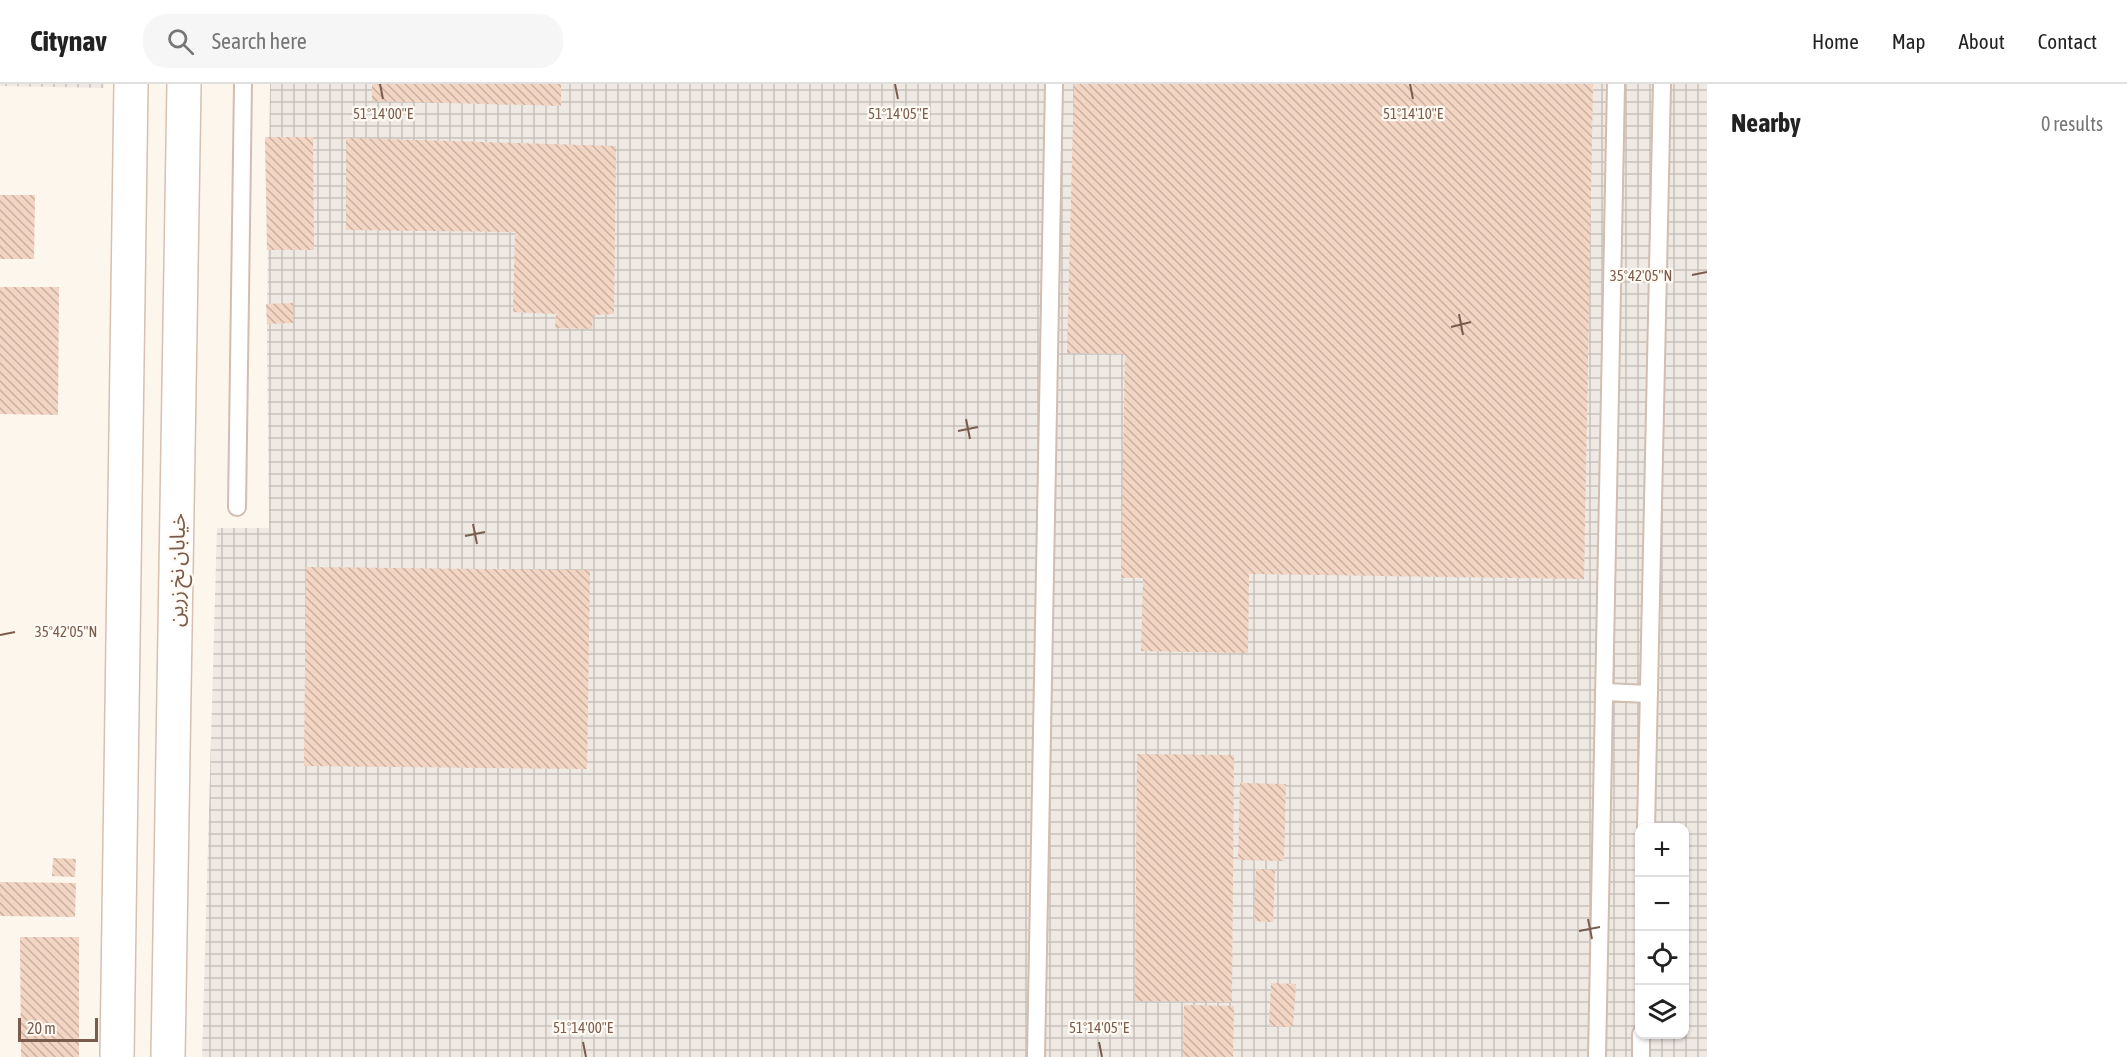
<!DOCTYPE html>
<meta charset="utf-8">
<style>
:root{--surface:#fff;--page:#f6f6f6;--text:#222;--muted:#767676;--line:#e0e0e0}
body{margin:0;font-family:"Asap Condensed","Noto Sans Arabic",sans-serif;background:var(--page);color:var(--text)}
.controls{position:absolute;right:18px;bottom:18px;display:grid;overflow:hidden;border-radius:12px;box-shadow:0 2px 4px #0004}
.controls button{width:54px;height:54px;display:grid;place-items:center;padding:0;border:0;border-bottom:2px solid var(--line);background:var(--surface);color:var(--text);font:30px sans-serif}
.scale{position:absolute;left:18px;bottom:15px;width:80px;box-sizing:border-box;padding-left:6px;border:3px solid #7a5c4d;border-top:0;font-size:16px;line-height:21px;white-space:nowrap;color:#7a5c4d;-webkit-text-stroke:4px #fffaf3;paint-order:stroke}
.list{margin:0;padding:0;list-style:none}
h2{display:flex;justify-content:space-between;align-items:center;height:78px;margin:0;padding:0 24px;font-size:26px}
h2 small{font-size:20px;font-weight:400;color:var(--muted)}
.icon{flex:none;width:33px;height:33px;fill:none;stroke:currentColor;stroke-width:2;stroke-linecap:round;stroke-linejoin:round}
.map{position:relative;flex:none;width:1707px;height:973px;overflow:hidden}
header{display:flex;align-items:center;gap:36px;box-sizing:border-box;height:84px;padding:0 30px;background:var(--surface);border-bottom:2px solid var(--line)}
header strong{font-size:28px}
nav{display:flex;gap:33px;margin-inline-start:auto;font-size:21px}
.search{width:420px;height:54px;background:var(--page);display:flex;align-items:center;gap:15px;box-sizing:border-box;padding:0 21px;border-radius:24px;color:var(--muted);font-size:22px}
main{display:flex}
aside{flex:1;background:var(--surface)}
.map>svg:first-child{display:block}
.industrial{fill:url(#industrial-grid);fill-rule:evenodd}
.building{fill:url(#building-back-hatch)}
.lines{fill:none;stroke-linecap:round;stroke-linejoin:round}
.lane-casing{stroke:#d1beb0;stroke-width:20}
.secondary-casing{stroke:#d6c0b0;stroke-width:36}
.lane{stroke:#fff;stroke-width:16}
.secondary{stroke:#fff;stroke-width:33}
.ticks{fill:none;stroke:#7a5c4d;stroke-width:2}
.labels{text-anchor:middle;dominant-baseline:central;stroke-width:4.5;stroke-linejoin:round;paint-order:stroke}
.street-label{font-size:21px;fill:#7a5c4d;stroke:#fffaf3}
.ticks-label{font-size:15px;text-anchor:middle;fill:#7a5c4d;stroke:#fffaf3;stroke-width:4.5;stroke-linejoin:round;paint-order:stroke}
</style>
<header>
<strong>Citynav</strong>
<div class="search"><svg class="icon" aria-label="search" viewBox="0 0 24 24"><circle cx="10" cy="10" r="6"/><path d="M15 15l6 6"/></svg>Search here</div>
<nav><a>Home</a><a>Map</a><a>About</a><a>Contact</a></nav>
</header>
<main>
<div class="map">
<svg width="1707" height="973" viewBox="0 0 1707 973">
<defs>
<pattern id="industrial-grid" width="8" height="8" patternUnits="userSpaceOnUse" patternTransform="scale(1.5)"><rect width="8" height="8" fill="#efe9e4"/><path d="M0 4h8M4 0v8" fill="none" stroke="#c7c0bb"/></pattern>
<pattern id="building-back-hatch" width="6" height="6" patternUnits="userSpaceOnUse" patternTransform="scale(1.5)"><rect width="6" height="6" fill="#f3d5c3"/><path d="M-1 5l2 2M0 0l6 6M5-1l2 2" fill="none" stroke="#cab0a1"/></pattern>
</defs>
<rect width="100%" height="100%" fill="#fdf6ec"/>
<g class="industrial">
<path d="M0 0H104V4L0 2Z"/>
<path d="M270 0H1707V973H202L217 444H269L267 240ZM1640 744H1684V950H1640Z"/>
</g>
<g class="building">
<path d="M372 0H561V22L372 17Z"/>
<path d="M1074 0H1593L1584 495 1249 490 1248 569 1141 567 1143 494H1121L1125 270 1067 269Z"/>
<path d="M265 53H313L314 166H267Z"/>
<path d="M346 54 616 62 614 230 593 231 592 245 555 244 556 230 513 228 515 148 346 146Z"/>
<path d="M0 111H35L34 175H0Z"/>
<path d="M0 203H59L58 331 0 330Z"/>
<path d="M293 219V239L267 240 266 220Z"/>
<path d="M306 483 590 486 587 685 304 682Z"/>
<path d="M1137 670 1234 671 1232 918 1135 917Z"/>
<path d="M1240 699 1286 700 1284 777 1238 776Z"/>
<path d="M53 774 76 775 75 793 52 792Z"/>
<path d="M1256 785 1275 786 1273 838 1254 837Z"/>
<path d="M0 798 76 799 75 833 0 832Z"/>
<path d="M20 853H79V973H21Z"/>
<path d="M1271 899 1296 900 1293 943 1269 942Z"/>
<path d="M1184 921 1234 922 1233 973H1183Z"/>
</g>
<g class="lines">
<g class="lane-casing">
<g id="lane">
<path d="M237 423 243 0"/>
<path d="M1604 608 1649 610"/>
<path d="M1646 744 1662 0"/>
<path d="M1036 973 1054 0"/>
<path d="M1597 973 1616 0"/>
<path d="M1641 973V950"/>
</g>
</g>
<g class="secondary-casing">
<g id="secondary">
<path d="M117 973 131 0"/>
<path d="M168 973 184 0"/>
</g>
</g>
<use href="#lane" class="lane"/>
<use href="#secondary" class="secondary"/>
</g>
<path class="ticks" d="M380 0 383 15M895 0 898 15M1410 0 1413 15M1692 191 1707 188M1459 230 1463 251M1451 243 1471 238M966 335 970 355M958 347 978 343M473 440 477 460M465 452 485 448M0 551 15 548M1588 835 1592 855M1579 847 1600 843M583 958 586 973M1099 958 1102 973"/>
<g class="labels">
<g class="street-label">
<text transform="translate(176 486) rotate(-89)">خیابان نخ زرین</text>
</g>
</g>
<g class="ticks-label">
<text x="383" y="35">51°14'00"E</text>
<text x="898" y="35">51°14'05"E</text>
<text x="1413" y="35">51°14'10"E</text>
<text x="1641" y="197">35°42'05"N</text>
<text x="66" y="553">35°42'05"N</text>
<text x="583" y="949">51°14'00"E</text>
<text x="1099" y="949">51°14'05"E</text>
</g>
</svg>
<div class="controls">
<button>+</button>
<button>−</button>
<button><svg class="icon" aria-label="locate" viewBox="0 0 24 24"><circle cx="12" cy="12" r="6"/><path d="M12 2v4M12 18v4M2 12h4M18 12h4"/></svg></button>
<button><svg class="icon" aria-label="layers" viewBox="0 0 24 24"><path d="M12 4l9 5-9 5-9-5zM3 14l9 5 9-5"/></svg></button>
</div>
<div class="scale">20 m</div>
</div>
<aside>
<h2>Nearby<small>0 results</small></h2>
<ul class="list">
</ul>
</aside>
</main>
